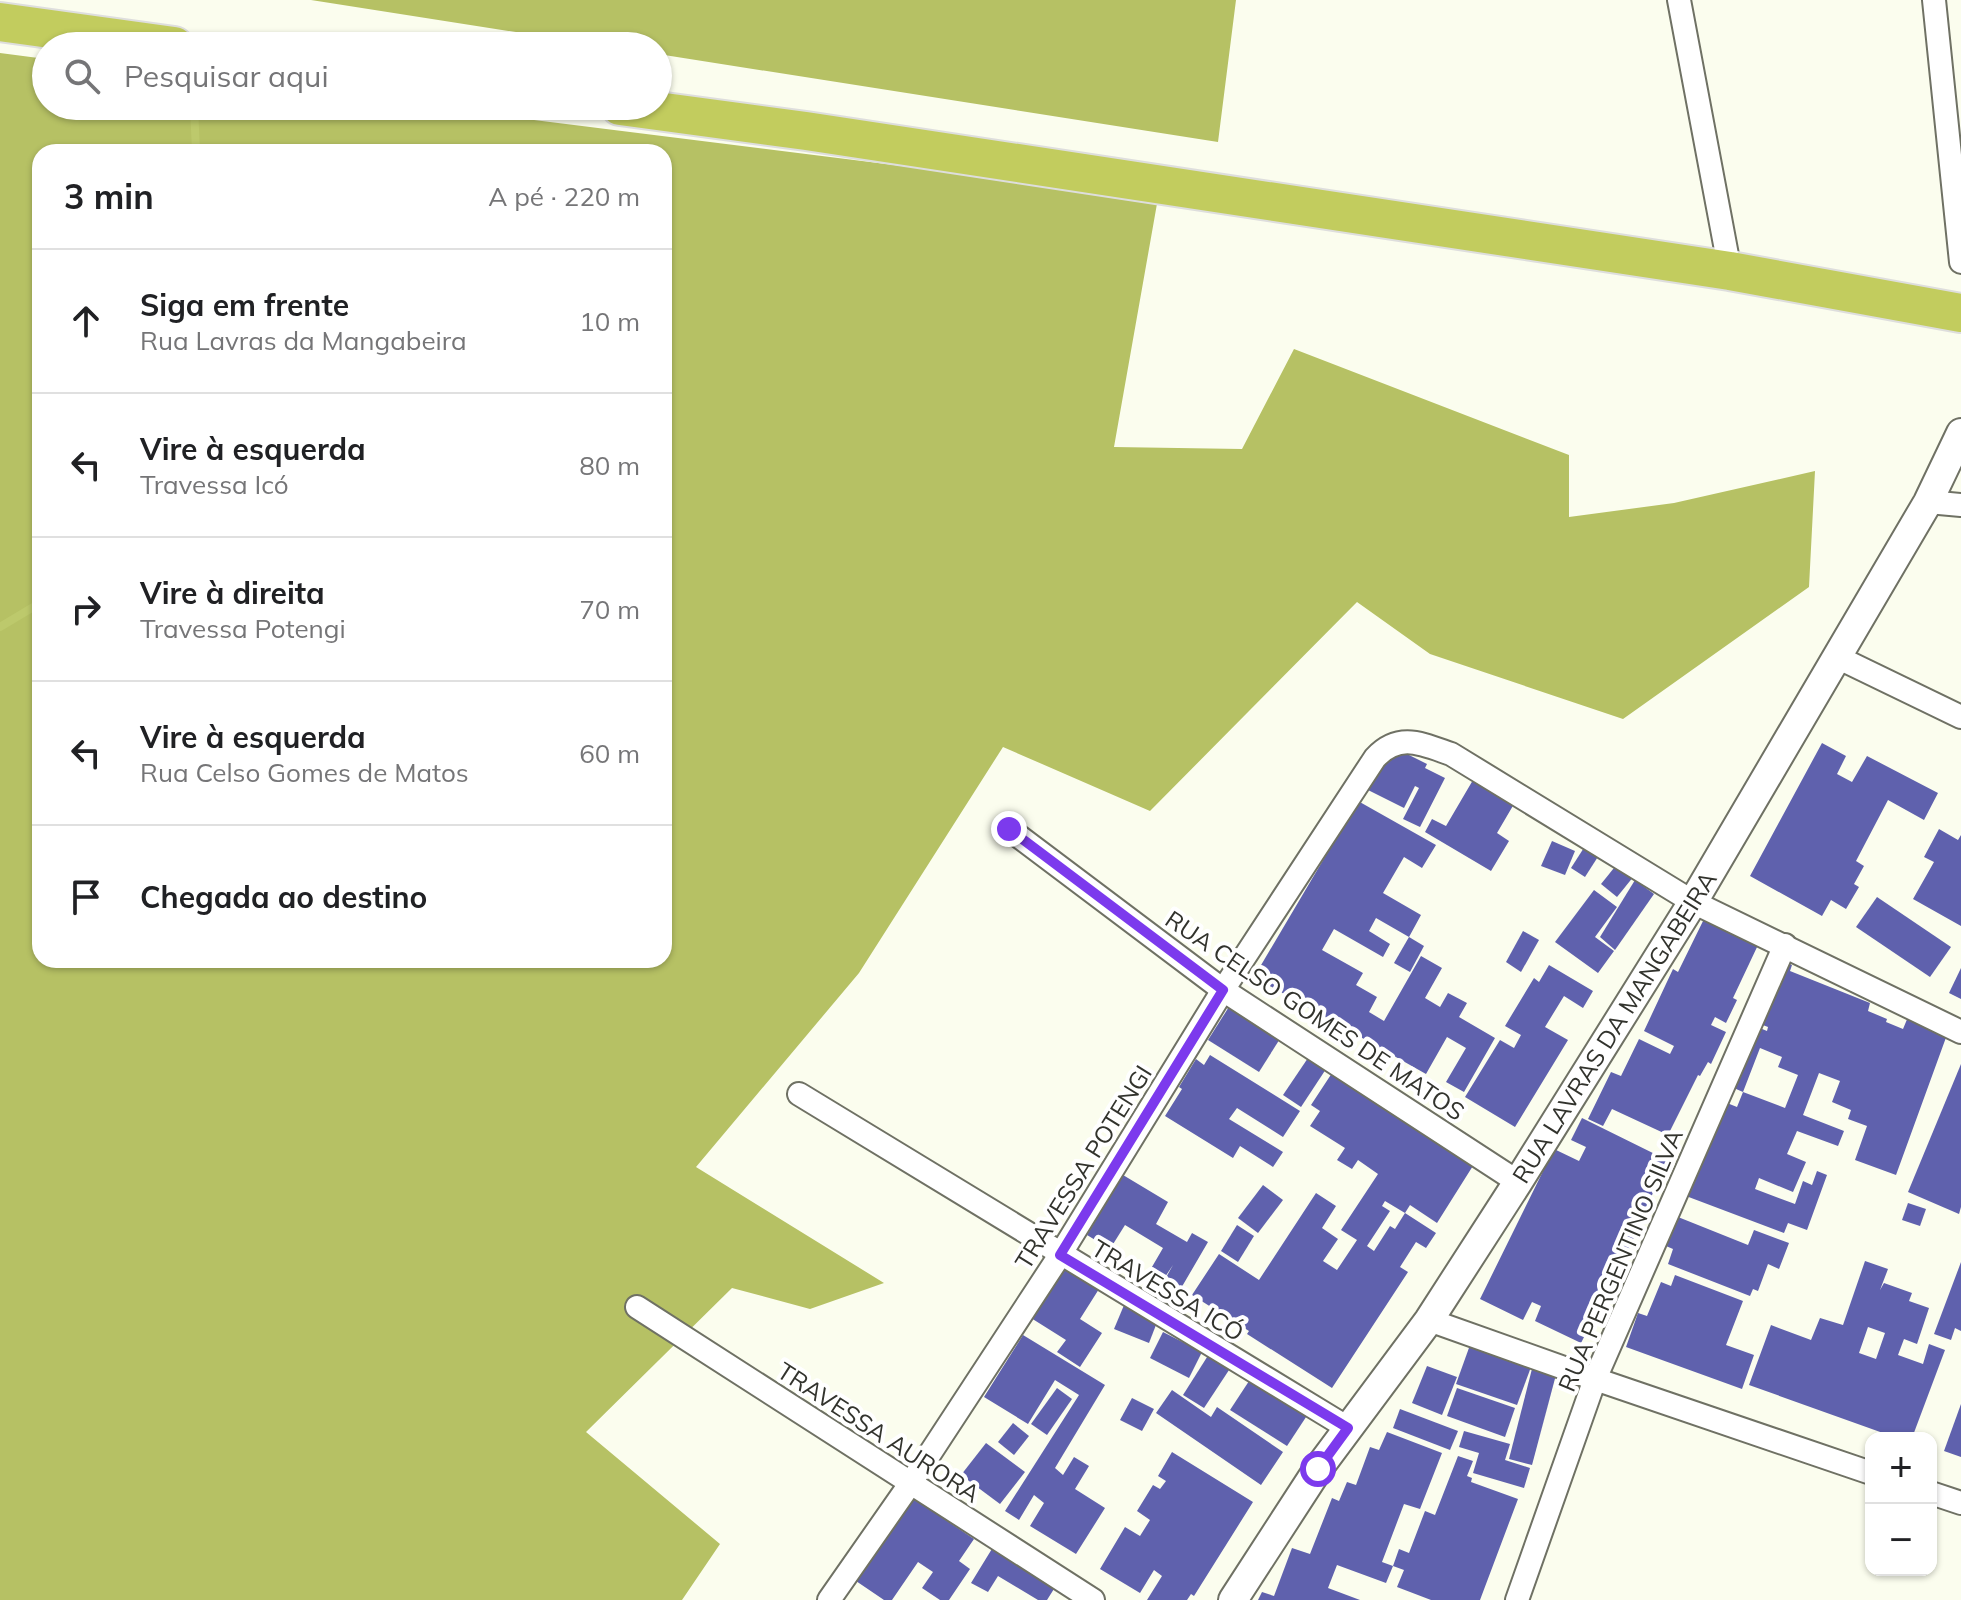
<!DOCTYPE html>
<html lang="pt">
<meta charset="utf-8">
<style>
:root{--surface:#fff;--page:#f2f2f2;--text:#202124;--muted:#757577;--line:#e0e0e0}
body{margin:0;font-family:Mulish,sans-serif;background:var(--page);color:var(--text)}
.controls{position:absolute;right:24px;bottom:24px;display:grid;overflow:hidden;border-radius:16px;box-shadow:0 2px 6px #0004}
.controls button{width:72px;height:72px;display:grid;place-items:center;padding:0;border:0;border-bottom:2px solid var(--line);background:var(--surface);color:var(--text);font:40px sans-serif}
.stop{position:absolute;width:24px;height:24px;margin:-18px;border:6px solid #7c3aed;border-radius:50%;background:#fff}
.stop.end{background:#7c3aed;border-color:#fff;box-shadow:0 2px 8px #0008}
.list{margin:0;padding:0;list-style:none}
h2{display:flex;justify-content:space-between;align-items:center;height:104px;margin:0;padding:0 32px;font-size:34px}
h2 small{font-size:26px;font-weight:400;color:var(--muted)}
.list li{display:grid;grid-template-columns:52px 1fr auto;gap:24px;align-items:center;box-sizing:border-box;height:144px;padding:0 32px;border-top:2px solid var(--line)}
.list b{display:block;font-size:30px;white-space:nowrap}
.list p{margin:0;font-size:26px;white-space:nowrap;color:var(--muted)}
.list em{font-size:26px;font-style:normal;color:var(--muted)}
.icon{flex:none;width:44px;height:44px;fill:none;stroke:currentColor;stroke-width:2;stroke-linecap:round;stroke-linejoin:round}
.map{position:relative;flex:none;width:1961px;height:1600px;overflow:hidden}
.search{position:absolute;background:var(--surface);box-shadow:0 2px 6px #0004;left:32px;top:32px;width:640px;height:88px;display:flex;align-items:center;gap:20px;box-sizing:border-box;padding:0 28px;border-radius:44px;color:var(--muted);font-size:30px}
.panel{position:absolute;background:var(--surface);box-shadow:0 2px 6px #0004;left:32px;top:144px;width:640px;height:824px;border-radius:24px}
.map>svg:first-child{display:block}
.forest{fill:#b6c164;fill-rule:evenodd}
.lines{fill:none;stroke-linecap:round;stroke-linejoin:round}
.stream{stroke:#bdc96c;stroke-width:8}
.building{fill:#5f61ad;fill-rule:evenodd}
.minor-casing{stroke:#6f7164;stroke-width:26}
.tertiary-casing{stroke:#6f7164;stroke-width:32}
.trunk-casing{stroke:#dededd;stroke-width:42}
.minor{stroke:#fff;stroke-width:22}
.tertiary{stroke:#fff;stroke-width:28}
.trunk{stroke:#c2cc5e;stroke-width:38}
.route{stroke:#7c3aed;stroke-width:10}
.labels{text-anchor:middle;dominant-baseline:central;stroke-width:8;stroke-linejoin:round;paint-order:stroke}
.street-label{font-size:24px;fill:#32332d;stroke:#fff}
</style>
<div class="map">
<svg width="1961" height="1600" viewBox="0 0 1961 1600">
<rect width="100%" height="100%" fill="#fbfdee"/>
<g class="forest">
<path d="M311 0H1236L1218 142 658 54V46H605Z"/>
<path d="M0 53 46 59V106H422L1158 198 1114 447 1242 449 1294 349 1569 455V517L1674 503 1815 471 1809 587 1623 719 1430 654 1357 602 1150 811 1003 747 859 973 696 1167 884 1283 810 1309 732 1288 586 1432 720 1544 682 1600H0ZM40 152H664V960H40Z"/>
</g>
<g class="lines">
<g class="stream">
<path d="M194 106 196 152"/>
<path d="M0 627 40 603"/>
</g>
</g>
<g class="building">
<path d="M1822 743 1846 756 1837 774 1852 782 1867 756 1938 793 1924 820 1888 800 1856 861 1864 866 1854 884 1859 887 1846 909 1831 900 1822 916 1750 876Z"/>
<path d="M1389 745 1427 764 1425 768 1445 778 1420 827 1403 819 1419 788 1415 786 1404 808 1366 789Z"/>
<path d="M1473 780 1514 804 1497 833 1509 841 1491 871 1425 832 1432 819 1446 826Z"/>
<path d="M1358 801 1436 845 1422 868 1404 857 1383 893 1421 915 1409 937 1376 918 1369 931 1390 944 1383 957 1334 929 1322 950 1363 973 1356 985 1377 997 1369 1012 1384 1021 1421 956 1442 968 1425 998 1440 1007 1448 993 1467 1003 1459 1017 1495 1038 1464 1092 1446 1082 1466 1048 1447 1037 1426 1074 1254 977Z"/>
<path d="M1939 829 1958 840 1961 835V926L1913 899 1934 862 1924 857Z"/>
<path d="M1552 841 1575 851 1565 875 1541 866Z"/>
<path d="M1587 843 1601 852 1585 877 1571 868Z"/>
<path d="M1618 863 1634 876 1617 897 1601 884Z"/>
<path d="M1635 880 1654 894 1615 950 1600 937Z"/>
<path d="M1594 890 1617 907 1595 937 1614 951 1598 973 1555 942Z"/>
<path d="M1877 897 1951 947 1930 977 1856 927Z"/>
<path d="M1704 919 1758 945 1733 998 1737 1000 1726 1023 1715 1017 1711 1025 1726 1032 1711 1064 1708 1062 1700 1076 1698 1075 1668 1135 1612 1109 1603 1126 1588 1119 1611 1072 1621 1076 1639 1039 1670 1054 1674 1046 1644 1031 1673 969 1678 972Z"/>
<path d="M1523 931 1539 940 1521 972 1506 962Z"/>
<path d="M1409 937 1424 946 1410 972 1394 963Z"/>
<path d="M1771 957 1792 965 1790 971 1870 1003 1868 1011 1887 1019 1886 1022 1903 1029 1908 1017 1948 1032 1896 1175 1855 1160 1867 1126 1848 1119 1851 1110 1832 1102 1840 1081 1819 1073 1803 1115 1844 1131 1838 1146 1797 1131 1787 1154 1806 1162 1793 1192 1759 1178 1755 1189 1795 1204 1803 1181 1812 1185 1817 1171 1827 1175 1807 1230 1788 1223 1784 1233 1686 1196 1700 1156 1705 1158 1718 1127 1707 1123 1717 1099 1737 1107 1743 1092 1785 1108 1798 1075 1778 1067 1782 1057 1760 1048 1743 1092 1720 1082 1743 1021 1767 1031 1768 1027 1747 1019Z"/>
<path d="M1549 965 1593 991 1583 1008 1564 996 1545 1027 1568 1040 1515 1127 1465 1097 1500 1040 1514 1048 1521 1035 1505 1026 1534 978 1539 982Z"/>
<path d="M1961 968V999L1949 993Z"/>
<path d="M1232 1002 1283 1034 1259 1072 1208 1040Z"/>
<path d="M1210 1055 1300 1111 1283 1137 1237 1108 1229 1119 1283 1152 1273 1167 1240 1146 1233 1158 1165 1116 1182 1089 1179 1087 1196 1059 1204 1065Z"/>
<path d="M1310 1055 1328 1066 1301 1107 1283 1095Z"/>
<path d="M1961 1064V1207L1959 1214 1908 1192Z"/>
<path d="M1334 1070 1476 1161 1437 1223 1410 1205 1405 1213 1385 1201 1382 1206 1390 1211 1367 1246 1374 1251 1390 1226 1395 1229 1405 1213 1436 1233 1426 1248 1416 1242 1400 1267 1408 1272 1332 1388 1247 1334 1249 1331 1192 1295 1219 1254 1259 1280 1316 1193 1336 1206 1322 1228 1338 1239 1323 1261 1337 1270 1357 1240 1341 1230 1378 1174 1358 1160 1352 1169 1337 1160 1345 1148 1310 1126 1320 1111 1311 1105Z"/>
<path d="M1582 1118 1667 1160 1629 1249 1581 1343 1535 1321 1541 1306 1532 1302 1523 1320 1480 1299 1554 1149 1579 1161 1586 1147 1571 1140Z"/>
<path d="M1123 1175 1168 1202 1156 1224 1187 1242 1192 1233 1208 1242 1180 1290 1164 1281 1173 1265 1163 1280 1149 1272 1163 1248 1125 1225 1110 1249 1087 1235Z"/>
<path d="M1263 1185 1283 1200 1258 1233 1238 1218Z"/>
<path d="M1908 1203 1926 1209 1920 1226 1902 1220Z"/>
<path d="M1678 1217 1748 1245 1754 1230 1789 1243 1779 1269 1768 1264 1758 1291 1753 1289 1750 1296 1668 1264 1673 1249 1666 1246Z"/>
<path d="M1237 1225 1254 1236 1238 1262 1221 1251Z"/>
<path d="M1865 1261 1888 1269 1880 1290 1884 1283 1912 1293 1909 1301 1929 1308 1917 1344 1904 1339 1898 1355 1923 1364 1929 1344 1945 1350 1912 1438H1897L1749 1385 1771 1325 1811 1340 1820 1318 1843 1325ZM1868 1327 1885 1333 1876 1359 1859 1353Z"/>
<path d="M1961 1262V1331L1955 1328 1951 1340 1934 1334Z"/>
<path d="M1064 1266 1099 1289 1080 1319 1102 1333 1080 1367 1057 1352 1066 1340 1031 1318Z"/>
<path d="M1675 1275 1743 1301 1726 1345 1754 1355 1742 1389 1626 1347 1638 1313 1647 1316 1661 1282 1671 1286Z"/>
<path d="M1127 1298 1161 1312 1149 1343 1114 1329Z"/>
<path d="M1163 1332 1202 1352 1189 1378 1150 1358Z"/>
<path d="M1023 1335 1105 1385 1055 1468 1063 1475 1074 1457 1089 1466 1075 1489 1105 1508 1076 1554 1030 1526 1044 1503 1034 1495 1019 1520 1005 1511 1079 1395 1055 1380 1028 1424 984 1397Z"/>
<path d="M1470 1345 1531 1367 1517 1405 1456 1384Z"/>
<path d="M1209 1354 1231 1367 1204 1408 1183 1395Z"/>
<path d="M1533 1365 1557 1371 1532 1465 1509 1459Z"/>
<path d="M1427 1366 1457 1377 1442 1415 1412 1403Z"/>
<path d="M1251 1378 1308 1414 1287 1446 1230 1410Z"/>
<path d="M1057 1388 1072 1399 1047 1435 1031 1424Z"/>
<path d="M1457 1388 1515 1408 1505 1437 1447 1416Z"/>
<path d="M1172 1390 1211 1417 1217 1407 1283 1452 1261 1485 1156 1413Z"/>
<path d="M1132 1398 1154 1409 1142 1431 1120 1420Z"/>
<path d="M1961 1404V1457L1944 1451Z"/>
<path d="M1400 1409 1458 1431 1450 1450 1393 1428Z"/>
<path d="M1013 1423 1029 1436 1014 1455 998 1442Z"/>
<path d="M1464 1431 1510 1444 1505 1460 1530 1468 1524 1488 1473 1473 1479 1453 1459 1447Z"/>
<path d="M1387 1432 1442 1453 1420 1509 1404 1504 1382 1562 1393 1566 1386 1583 1337 1565 1328 1588 1360 1600H1258L1262 1592 1274 1596 1292 1548 1310 1554 1332 1498 1339 1501 1347 1482 1356 1485 1370 1447 1379 1450Z"/>
<path d="M986 1443 1025 1472 1000 1504 961 1475Z"/>
<path d="M1172 1452 1253 1502 1194 1596 1191 1594 1187 1600H1147L1162 1576 1154 1570 1140 1593 1100 1569 1125 1527 1140 1536 1150 1520 1137 1511 1153 1485 1160 1489 1166 1481 1158 1476Z"/>
<path d="M1458 1456 1473 1461 1467 1476 1472 1478 1471 1482 1518 1499 1480 1600H1431L1397 1587 1404 1570 1393 1566 1399 1549 1409 1553 1425 1511 1435 1515Z"/>
<path d="M913 1498 974 1539 959 1561 970 1569 949 1600H940L922 1588 933 1572 918 1562 892 1600H884L856 1581Z"/>
<path d="M998 1539 1064 1573 1047 1600H1038L998 1576 988 1592 971 1583Z"/>
</g>
<g class="lines">
<g class="minor-casing">
<g id="minor">
<path d="M1679 0 1730 271"/>
<path d="M1934 0 1961 262"/>
<path d="M1928 502 1961 505"/>
<path d="M1837 657 1961 717"/>
<path d="M1009 829 1223 990 1518 1182"/>
<path d="M799 1094 1348 1428"/>
<path d="M637 1307 1093 1600"/>
<path d="M1429 1320 1595 1379 1871 1473"/>
<path d="M1931 1493 1961 1503"/>
<path d="M829 1600 910 1484 1060 1255 1223 990 1375 758C1399 732 1422 744 1451 754L1693 902 1961 1032"/>
<path d="M1517 1600 1595 1379 1785 945"/>
</g>
</g>
<g class="tertiary-casing">
<path id="tertiary" d="M1233 1600 1318 1469 1429 1320 1518 1182 1693 902 1928 502 1961 433"/>
</g>
<g class="trunk-casing">
<g id="trunk">
<path d="M0 22 174 46"/>
<path d="M620 106 806 131 1730 271 1961 313"/>
</g>
</g>
<use href="#minor" class="minor"/>
<use href="#tertiary" class="tertiary"/>
<use href="#trunk" class="trunk"/>
</g>
<g class="lines">
<path class="route" d="M1009 829 1223 990 1060 1255 1348 1428 1318 1469"/>
</g>
<g class="labels">
<g class="street-label">
<text transform="translate(1315 1015) rotate(34)">RUA CELSO GOMES DE MATOS</text>
<text transform="translate(1614 1027) rotate(-58)">RUA LAVRAS DA MANGABEIRA</text>
<text transform="translate(1083 1167) rotate(-58)">TRAVESSA POTENGI</text>
<text transform="translate(1620 1260) rotate(-67)">RUA PERGENTINO SILVA</text>
<text transform="translate(1168 1290) rotate(31)">TRAVESSA ICÓ</text>
<text transform="translate(879 1432) rotate(33)">TRAVESSA AURORA</text>
</g>
</g>
</svg>
<div class="controls">
<button>+</button>
<button>−</button>
</div>
<div class="stop" style="left:1318px;top:1469px"></div>
<div class="stop end" style="left:1009px;top:829px"></div>
<div class="search"><svg class="icon" aria-label="search" viewBox="0 0 24 24"><circle cx="10" cy="10" r="6"/><path d="M15 15l6 6"/></svg>Pesquisar aqui</div>
<section class="panel">
<h2>3 min<small>A pé · 220 m</small></h2>
<ul class="list">
<li><svg class="icon" aria-label="ahead" viewBox="0 0 24 24"><path d="M12 20V5M6 11l6-6 6 6"/></svg><div><b>Siga em frente</b><p>Rua Lavras da Mangabeira</p></div><em>10 m</em></li>
<li><svg class="icon" aria-label="left" viewBox="0 0 24 24"><path d="M17 20v-9H6M10 6l-5 5 5 5"/></svg><div><b>Vire à esquerda</b><p>Travessa Icó</p></div><em>80 m</em></li>
<li><svg class="icon" aria-label="right" viewBox="0 0 24 24"><path d="M7 20v-9h11M14 6l5 5-5 5"/></svg><div><b>Vire à direita</b><p>Travessa Potengi</p></div><em>70 m</em></li>
<li><svg class="icon" aria-label="left" viewBox="0 0 24 24"><path d="M17 20v-9H6M10 6l-5 5 5 5"/></svg><div><b>Vire à esquerda</b><p>Rua Celso Gomes de Matos</p></div><em>60 m</em></li>
<li><svg class="icon" aria-label="arrive" viewBox="0 0 24 24"><path d="M6 21V4h12l-3 4 3 4H6"/></svg><div><b>Chegada ao destino</b></div></li>
</ul>
</section>
</div>
